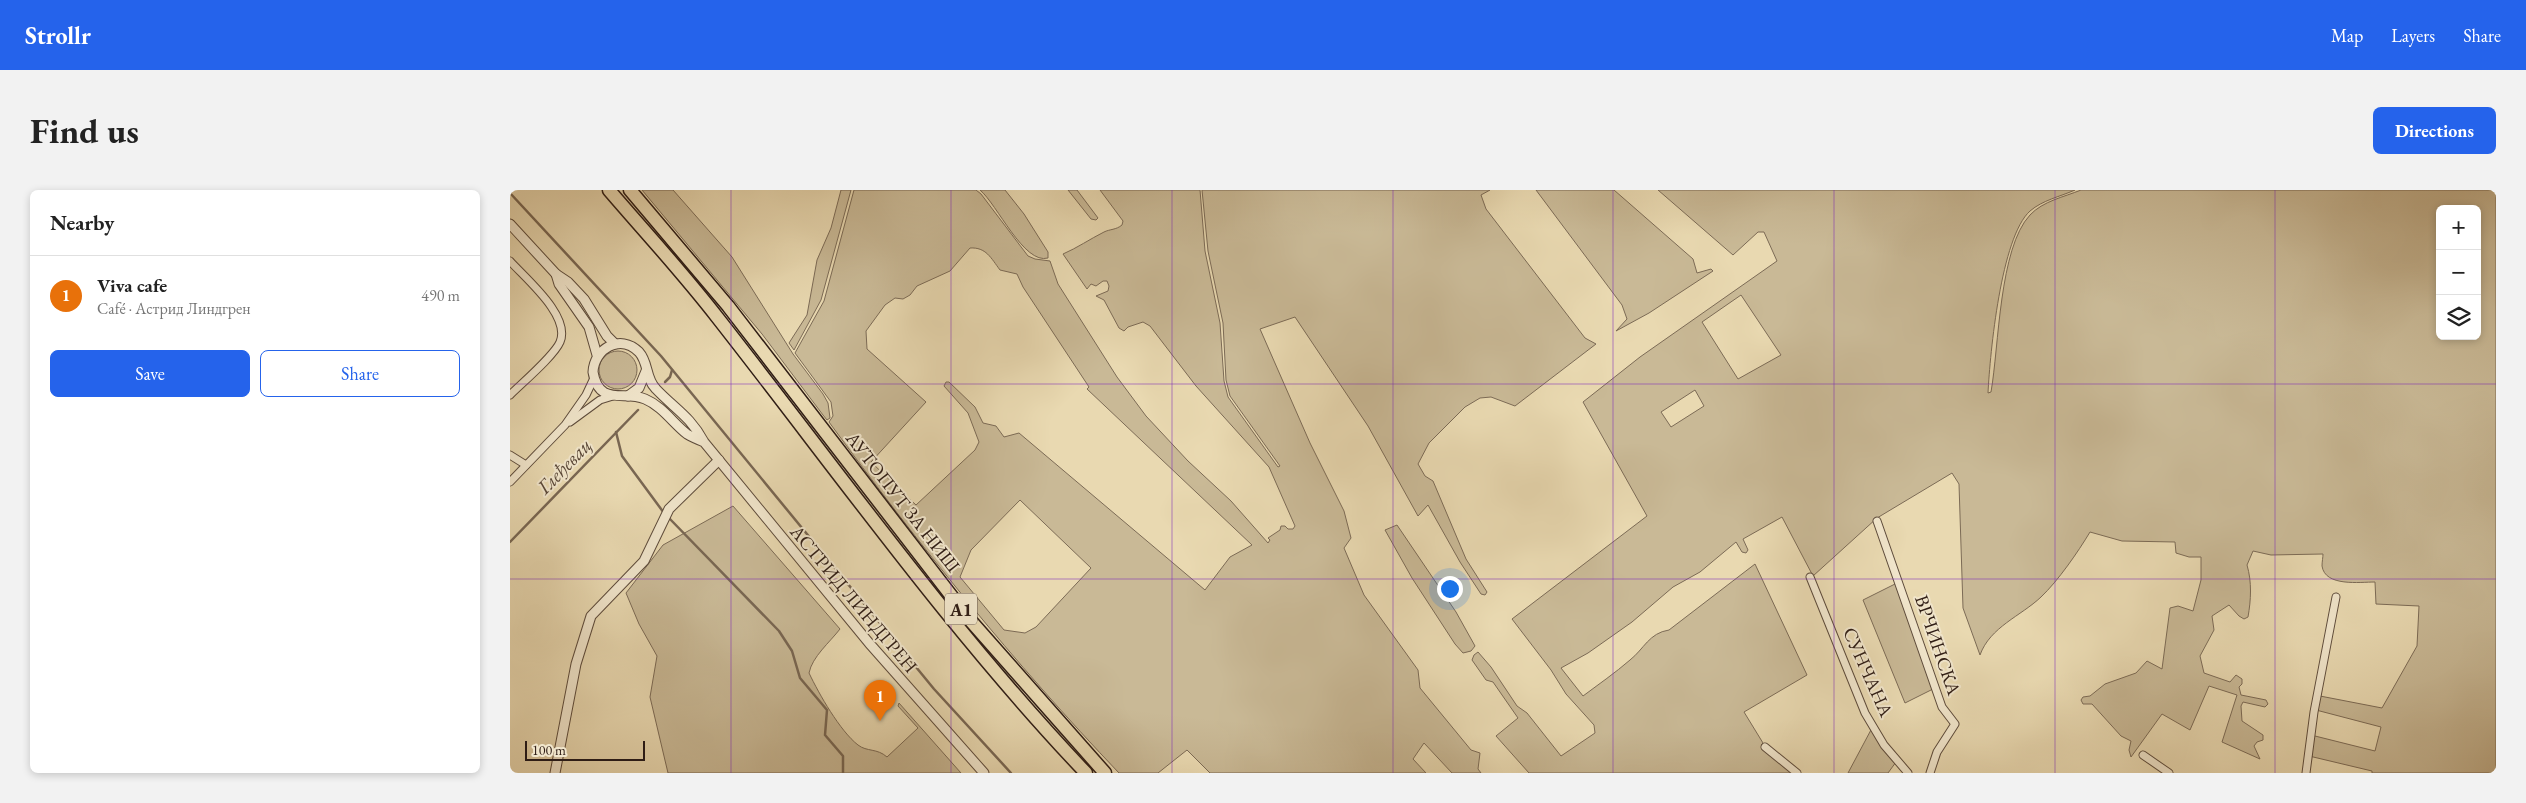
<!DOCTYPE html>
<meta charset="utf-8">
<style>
:root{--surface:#fff;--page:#f2f2f2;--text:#222;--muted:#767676;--line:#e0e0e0;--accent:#2563eb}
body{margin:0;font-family:"EB Garamond",serif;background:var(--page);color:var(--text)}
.controls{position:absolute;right:15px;top:15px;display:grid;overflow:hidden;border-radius:8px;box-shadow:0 2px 8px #0003}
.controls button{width:45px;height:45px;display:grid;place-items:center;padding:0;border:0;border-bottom:1px solid var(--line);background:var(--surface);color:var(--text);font:25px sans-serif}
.scale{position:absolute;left:15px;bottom:12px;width:120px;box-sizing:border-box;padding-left:5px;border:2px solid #2f1d15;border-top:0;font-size:14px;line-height:18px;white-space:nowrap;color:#2f1d15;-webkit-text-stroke:4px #f1e6cc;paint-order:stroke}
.you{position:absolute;left:939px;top:398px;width:18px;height:18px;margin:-12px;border:4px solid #fff;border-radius:50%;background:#1a73e8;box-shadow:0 0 0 8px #1a73e833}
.badge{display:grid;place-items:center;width:32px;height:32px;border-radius:50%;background:var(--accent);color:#fff;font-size:16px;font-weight:700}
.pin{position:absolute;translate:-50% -41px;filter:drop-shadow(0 1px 2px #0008)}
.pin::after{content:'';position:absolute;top:26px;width:18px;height:15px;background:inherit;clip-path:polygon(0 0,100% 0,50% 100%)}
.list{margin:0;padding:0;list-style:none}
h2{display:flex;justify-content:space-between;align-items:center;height:65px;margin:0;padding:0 20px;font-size:21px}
h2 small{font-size:16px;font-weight:400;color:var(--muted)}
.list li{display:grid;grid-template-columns:32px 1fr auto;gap:15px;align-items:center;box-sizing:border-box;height:80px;padding:0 20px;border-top:1px solid var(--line)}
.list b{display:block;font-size:19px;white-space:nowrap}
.list p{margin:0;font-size:16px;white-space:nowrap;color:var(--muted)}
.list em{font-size:16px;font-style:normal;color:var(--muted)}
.actions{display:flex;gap:10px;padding:15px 20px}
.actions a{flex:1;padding:11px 0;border:1px solid var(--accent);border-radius:8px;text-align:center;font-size:18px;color:var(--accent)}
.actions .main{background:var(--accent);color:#fff}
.icon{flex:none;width:28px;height:28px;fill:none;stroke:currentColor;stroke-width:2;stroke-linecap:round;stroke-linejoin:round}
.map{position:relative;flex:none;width:1986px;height:583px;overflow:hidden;border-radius:8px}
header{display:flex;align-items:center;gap:30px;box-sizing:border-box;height:70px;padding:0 25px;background:var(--accent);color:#fff}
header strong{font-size:24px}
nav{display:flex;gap:28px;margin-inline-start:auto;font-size:18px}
.intro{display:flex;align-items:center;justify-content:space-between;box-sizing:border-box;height:120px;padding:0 30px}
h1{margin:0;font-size:35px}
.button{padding:12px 22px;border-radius:8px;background:var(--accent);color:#fff;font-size:18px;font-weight:700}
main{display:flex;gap:30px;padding:0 30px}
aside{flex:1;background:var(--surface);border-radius:8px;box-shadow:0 2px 8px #0003}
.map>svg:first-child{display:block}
.green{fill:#c9b996;stroke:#7c6b56;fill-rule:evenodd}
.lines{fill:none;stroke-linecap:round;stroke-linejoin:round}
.stream{stroke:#796753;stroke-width:2.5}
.minor-casing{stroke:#5e4c3c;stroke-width:9}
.tertiary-casing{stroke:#5e4c3c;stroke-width:11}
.motorway-casing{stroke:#2f1d15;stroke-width:15}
.minor{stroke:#f1e6cc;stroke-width:7}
.tertiary{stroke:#f1e6cc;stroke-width:9}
.motorway{stroke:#e9d9b1;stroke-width:12}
.grid{fill:none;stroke:#7b2cbf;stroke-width:1;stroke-opacity:0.55}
.labels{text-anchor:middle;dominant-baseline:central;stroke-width:4;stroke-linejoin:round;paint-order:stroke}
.shield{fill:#f1e6cc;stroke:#69594c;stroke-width:1}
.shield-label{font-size:18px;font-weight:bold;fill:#2f1d15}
.street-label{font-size:19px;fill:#2f1d15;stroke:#f1e6cc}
.water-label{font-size:20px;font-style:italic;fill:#5a4839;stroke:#f1e6cc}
</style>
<header>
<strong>Strollr</strong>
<nav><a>Map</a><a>Layers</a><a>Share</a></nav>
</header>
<div class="intro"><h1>Find us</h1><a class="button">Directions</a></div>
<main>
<aside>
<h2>Nearby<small></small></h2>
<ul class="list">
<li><span class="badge" style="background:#e8710a">1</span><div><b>Viva cafe</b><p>Café · Астрид Линдгрен</p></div><em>490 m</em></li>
</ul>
<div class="actions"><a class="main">Save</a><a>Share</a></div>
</aside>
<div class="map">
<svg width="1986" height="583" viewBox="0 0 1986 583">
<rect width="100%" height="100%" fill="#e9d9b1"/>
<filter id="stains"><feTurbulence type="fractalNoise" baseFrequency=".004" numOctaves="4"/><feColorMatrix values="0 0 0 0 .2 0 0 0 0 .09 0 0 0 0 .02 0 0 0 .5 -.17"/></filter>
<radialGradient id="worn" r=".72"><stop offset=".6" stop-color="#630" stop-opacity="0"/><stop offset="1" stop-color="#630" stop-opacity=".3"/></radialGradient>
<g class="green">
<path d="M132 0H163L222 67 283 164 313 204 318 213 320 228 317 230 313 225 252 144Z"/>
<path d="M331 0H341L311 110 284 160 279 153 297 125 307 70 321 38Z"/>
<path d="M344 0H466L471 4 518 66 525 69 540 71 548 94 607 187 636 226 678 271 721 311 758 353 760 350 758 348 770 340 771 336H775L778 339H783L785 336 759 277 686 196 640 136 633 132 618 137 614 141 609 138 594 110 586 106 598 101 599 96 597 91H593L586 96 581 94 577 99 553 64C567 58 580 49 594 42 600 39 606 40 612 35L613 31 590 0H690L695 61 710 133 714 191 718 207 768 277 770 276 720 206 716 190 713 133 698 61 692 0H980L971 5 976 19 1075 148 1086 154 1005 216 981 207 970 208 955 217 919 253 908 274 915 286 923 291 956 369 977 402 975 405 971 404 950 372 918 315 908 326 858 236 785 127 750 139 800 253 834 321 841 348 834 358 854 405 908 480 910 498 961 560 970 563 968 579 971 583H942L914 553 903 569 916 583H700L677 560 648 583H609C504 473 408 354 319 232L323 226 321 212 285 163 314 111ZM460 58C476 57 481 68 490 80L507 84 513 97 579 197 577 199 742 355 720 367 695 400 509 243 494 247 486 236 473 233 465 217 439 192H436L434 196 458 223 469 252 465 260 406 315 361 272 416 212 357 159 356 141 375 115 385 108 393 109 400 105 407 96 440 81ZM510 310 581 378 526 437 515 443 494 440 450 387 461 360Z"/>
<path d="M470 0H495L514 24 538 62V68C514 75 487 14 470 0Z"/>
<path d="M558 0H567L588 28 586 30 581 29Z"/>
<path d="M1026 0H1104L1183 69 1187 83 1201 79 1203 81 1139 123 1106 141 1117 129 1112 115Z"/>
<path d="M1148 0H1565C1549 7 1533 10 1520 21 1491 47 1480 163 1478 203L1481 202C1489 157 1489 58 1520 25 1533 11 1554 7 1571 0H1986V583H1862V581L1799 566 1801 545 1865 561 1871 537 1806 520 1810 506 1872 518 1907 456 1909 416 1866 414 1865 392C1850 392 1815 397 1812 376 1812 372 1813 367 1813 364L1761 365 1743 361 1737 375C1742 392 1741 410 1738 427L1734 429 1729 426 1719 415 1702 426 1704 440 1690 466 1694 483 1720 492 1726 485 1732 489V494L1729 497 1731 505 1756 510 1758 514 1755 517 1733 512 1731 516 1732 531 1753 545V550L1747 552 1744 556 1750 569 1712 552 1727 505 1699 496 1680 540 1652 524 1621 567 1619 560 1621 551 1611 546 1582 514H1573L1571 510 1573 507 1580 506 1595 494 1626 483 1637 471 1652 479 1660 418 1668 416 1683 421 1691 390V367H1679L1666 363 1665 352 1612 351 1580 342C1568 362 1548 391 1531 407 1511 426 1480 437 1470 465L1453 418 1449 294 1442 283 1367 328 1303 386 1272 327 1233 349 1238 360 1236 363 1232 362 1226 352 1190 382 1163 397 1122 432 1078 463 1051 478 1073 506C1089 494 1105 483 1120 470 1134 459 1139 443 1159 440L1245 374 1297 485 1234 522 1253 553 1251 555 1283 583H1019L986 546 1008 528 983 492 976 490 962 470 964 465 968 462 981 477 1007 516 1017 523 1051 566 1085 543 1084 535 1056 504 1041 480 1002 429 1137 326 1073 212 1130 167 1267 71 1254 42H1248L1223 65ZM1930 19H1967V146H1930ZM1231 105 1271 165 1228 189 1192 132ZM1185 200 1194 216 1161 237 1151 222Z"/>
<circle cx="108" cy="180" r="19"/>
<path d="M223 316 330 439C320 452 302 467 299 483 309 504 330 541 348 555 357 562 367 558 377 567L408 538 388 516 389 513 451 583H158L140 507 147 466 129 434 116 403 153 355Z"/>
<path d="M887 335 946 422 965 456 961 461 953 463 945 454 902 388 875 340Z"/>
<path d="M1387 393 1425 498 1395 513 1353 410Z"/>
<path d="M1362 538 1386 572 1378 583H1338Z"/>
</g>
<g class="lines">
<g class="stream">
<path d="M0 3 151 166 424 499 501 583"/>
<path d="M155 192 160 187 162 180"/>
<path d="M106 242 112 266 154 323"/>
<path d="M158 327 269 441 282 461 290 488 317 520 315 545 333 566V583"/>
<path d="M0 352 128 220"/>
</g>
<g class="minor-casing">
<g id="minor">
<path d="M0 71C16 89 61 126 50 152 44 166 12 193 0 205"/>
<path d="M60 232 90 210 103 206"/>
<path d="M0 265 16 275"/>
<path d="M0 292 55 235 76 205 84 188"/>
<path d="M1367 331 1432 517 1445 534 1427 562 1420 583"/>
<path d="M1300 387 1355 523 1374 555 1398 583"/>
<path d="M1255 557 1287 583"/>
<path d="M1633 565 1659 583"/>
<path d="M1796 583 1804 522 1826 407"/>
</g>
</g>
<g class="tertiary-casing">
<g id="tertiary">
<path d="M0 34 46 84 58 92 74 109 97 146 105 154"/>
<path d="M46 84 49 94 79 137 87 165"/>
<path d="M118 206 129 198 136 181"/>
<path d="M194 252C189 250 182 247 177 244 163 233 152 216 135 209 114 200 89 217 83 182 84 159 110 143 129 162 139 173 135 188 146 199 165 219 180 226 194 252L359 453 474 583"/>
<path d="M45 583 66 474 81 426 134 371 159 319 209 270"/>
</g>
</g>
<g class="motorway-casing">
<g id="motorway">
<path d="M99 0C135 42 173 83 207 127 328 281 441 441 576 583"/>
<path d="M120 0 218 116 460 430 595 583"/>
</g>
</g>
<use href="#minor" class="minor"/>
<use href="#tertiary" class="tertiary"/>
<use href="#motorway" class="motorway"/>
</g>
<path class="grid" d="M221 0V583M441 0V583M662 0V583M883 0V583M1103 0V583M1324 0V583M1545 0V583M1765 0V583M0 194H1986M0 389H1986"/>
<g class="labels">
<rect class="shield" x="435" y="403.5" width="32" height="31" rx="4"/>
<g class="shield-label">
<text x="451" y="419">A1</text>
</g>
<g class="street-label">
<text transform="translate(393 312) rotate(52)">АУТОПУТ ЗА НИШ</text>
<text transform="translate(344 409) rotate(50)">АСТРИД ЛИНДГРЕН</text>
<text transform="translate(1428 455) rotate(71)">ВРЧИНСКА</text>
<text transform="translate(1358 482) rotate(66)">СУНЧАНА</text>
</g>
<g class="water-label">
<text transform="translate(54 276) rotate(-46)">Глеђевац</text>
</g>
</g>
<rect width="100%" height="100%" filter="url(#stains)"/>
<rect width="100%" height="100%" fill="url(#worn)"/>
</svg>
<div class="controls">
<button>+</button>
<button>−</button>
<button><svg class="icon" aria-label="layers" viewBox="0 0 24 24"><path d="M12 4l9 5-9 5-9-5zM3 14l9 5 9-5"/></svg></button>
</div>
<div class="scale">100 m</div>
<div class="you"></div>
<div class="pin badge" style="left:370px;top:531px;background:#e8710a">1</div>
</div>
</main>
